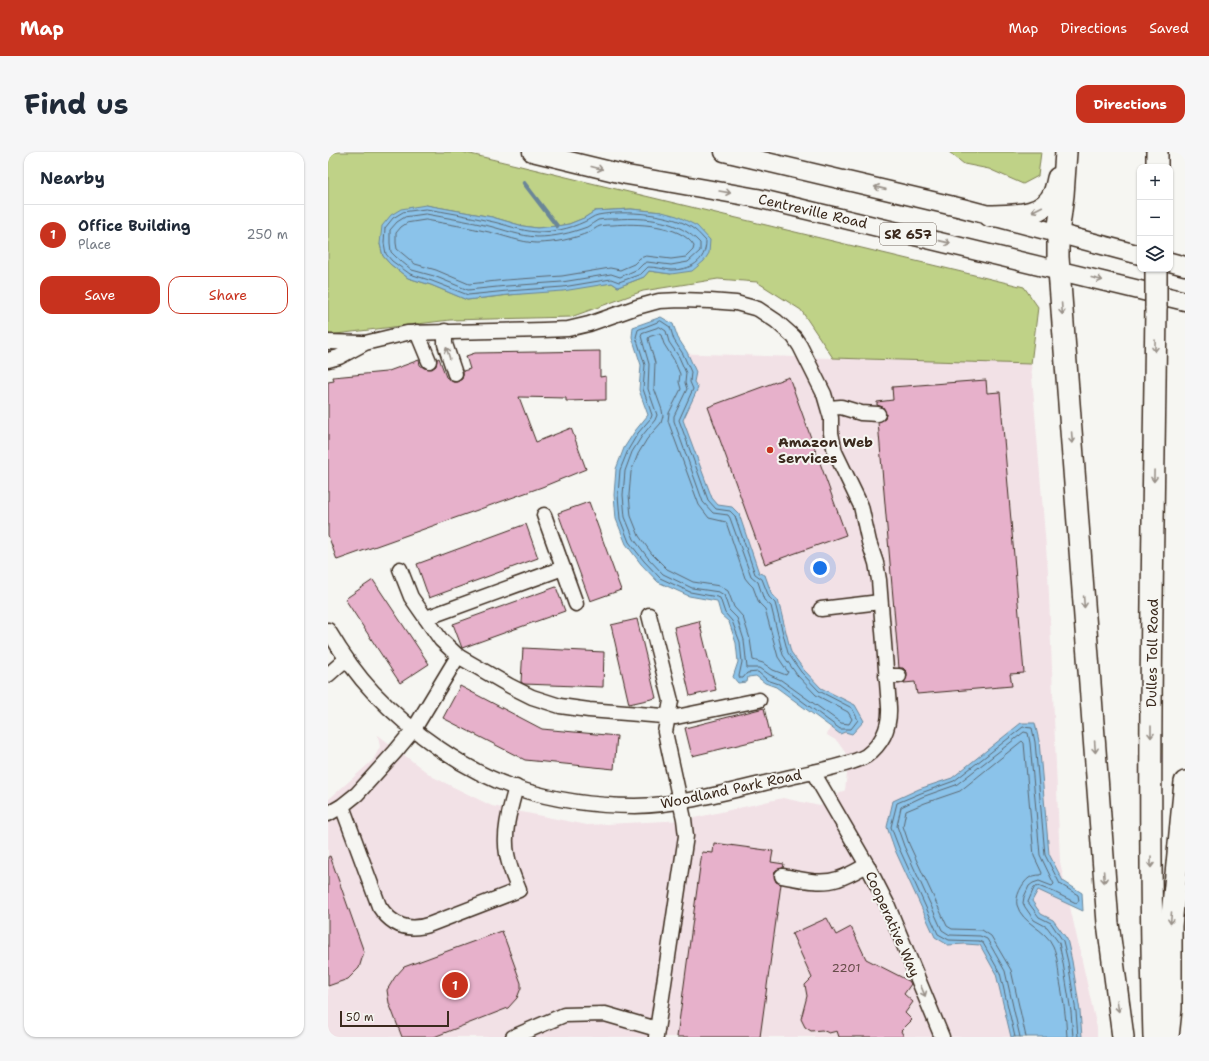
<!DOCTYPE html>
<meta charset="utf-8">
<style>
:root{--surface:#fff;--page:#f6f6f7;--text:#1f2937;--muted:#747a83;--line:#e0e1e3;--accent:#c8321e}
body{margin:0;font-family:"Shantell Sans",sans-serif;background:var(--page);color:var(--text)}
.controls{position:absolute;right:12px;top:12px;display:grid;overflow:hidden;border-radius:8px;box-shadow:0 1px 3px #0004}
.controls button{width:36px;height:36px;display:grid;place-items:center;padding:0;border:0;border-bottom:1px solid var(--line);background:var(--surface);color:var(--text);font:20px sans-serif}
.scale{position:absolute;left:12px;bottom:10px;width:109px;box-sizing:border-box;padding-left:4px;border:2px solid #3b2a1e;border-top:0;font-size:11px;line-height:14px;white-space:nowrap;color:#3b2a1e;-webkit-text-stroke:3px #f6f6f2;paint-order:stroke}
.you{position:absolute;left:492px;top:416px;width:14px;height:14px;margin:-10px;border:3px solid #fff;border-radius:50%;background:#1a73e8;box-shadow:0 0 0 6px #1a73e833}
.badge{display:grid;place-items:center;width:26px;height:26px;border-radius:50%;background:var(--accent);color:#fff;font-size:13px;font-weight:700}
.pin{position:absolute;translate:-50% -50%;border:2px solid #fff;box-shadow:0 1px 4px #0006}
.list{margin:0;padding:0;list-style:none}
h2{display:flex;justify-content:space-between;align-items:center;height:52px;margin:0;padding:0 16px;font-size:17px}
h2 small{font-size:13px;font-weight:400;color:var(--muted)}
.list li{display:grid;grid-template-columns:26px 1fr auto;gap:12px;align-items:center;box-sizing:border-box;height:60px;padding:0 16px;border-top:1px solid var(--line)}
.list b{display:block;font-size:15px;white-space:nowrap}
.list p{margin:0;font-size:13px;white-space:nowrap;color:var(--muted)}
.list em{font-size:13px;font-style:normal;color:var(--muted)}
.actions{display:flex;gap:8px;padding:12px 16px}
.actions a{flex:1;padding:9px 0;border:1px solid var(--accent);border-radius:12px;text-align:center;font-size:14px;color:var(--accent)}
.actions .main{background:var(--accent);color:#fff}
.icon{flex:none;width:22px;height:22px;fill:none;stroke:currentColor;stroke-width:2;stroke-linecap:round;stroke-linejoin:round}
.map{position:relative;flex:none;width:857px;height:885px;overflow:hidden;border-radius:12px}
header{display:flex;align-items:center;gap:24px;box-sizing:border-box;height:56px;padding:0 20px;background:var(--accent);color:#fff}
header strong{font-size:19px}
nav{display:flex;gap:22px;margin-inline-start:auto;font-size:14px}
.intro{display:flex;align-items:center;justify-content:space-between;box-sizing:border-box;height:96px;padding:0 24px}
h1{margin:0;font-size:28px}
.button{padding:10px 18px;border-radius:12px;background:var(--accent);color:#fff;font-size:14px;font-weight:700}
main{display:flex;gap:24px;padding:0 24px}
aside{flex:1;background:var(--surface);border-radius:12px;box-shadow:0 1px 3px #0004}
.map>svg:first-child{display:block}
.built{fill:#f2e1e6}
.green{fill:#bfd287;stroke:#7d7e52;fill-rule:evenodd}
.water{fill:#8bc3ea;stroke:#6b8698}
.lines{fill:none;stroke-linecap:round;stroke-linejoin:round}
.shore{stroke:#5b6770;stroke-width:1}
.stream{stroke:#6b8698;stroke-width:4.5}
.building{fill:#e7b1cb;stroke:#3b2a1e}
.minor-casing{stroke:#3b2a1e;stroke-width:17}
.major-casing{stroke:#3b2a1e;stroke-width:21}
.highway-casing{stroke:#3b2a1e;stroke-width:24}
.minor{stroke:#f6f6f2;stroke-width:14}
.major{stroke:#f6f6f2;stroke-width:18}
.highway{stroke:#f6f6f2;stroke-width:21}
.highway-bridge-casing{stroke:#3b2a1e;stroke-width:24;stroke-linecap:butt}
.highway-bridge{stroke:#f6f6f2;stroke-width:21}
.oneway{stroke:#989088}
.poi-dot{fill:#c8321e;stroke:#f6f6f2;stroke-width:1.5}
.labels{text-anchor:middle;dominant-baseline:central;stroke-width:4;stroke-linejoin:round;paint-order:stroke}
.number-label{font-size:12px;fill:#664c49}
.shield{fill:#f6f6f2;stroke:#73675e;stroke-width:1}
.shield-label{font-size:13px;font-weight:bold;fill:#3b2a1e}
.street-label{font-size:14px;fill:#3b2a1e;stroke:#f6f6f2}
.poi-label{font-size:14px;font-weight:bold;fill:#3b2a1e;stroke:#f6f6f2;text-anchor:start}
</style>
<header>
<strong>Map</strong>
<nav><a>Map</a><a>Directions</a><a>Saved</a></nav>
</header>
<div class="intro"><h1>Find us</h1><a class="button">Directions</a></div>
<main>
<aside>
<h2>Nearby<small></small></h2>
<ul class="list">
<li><span class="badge">1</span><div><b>Office Building</b><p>Place</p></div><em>250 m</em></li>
</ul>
<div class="actions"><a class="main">Save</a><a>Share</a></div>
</aside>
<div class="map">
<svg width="857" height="885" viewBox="0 0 857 885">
<rect width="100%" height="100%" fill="#f6f6f2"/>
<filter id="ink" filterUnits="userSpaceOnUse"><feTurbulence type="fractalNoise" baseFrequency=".025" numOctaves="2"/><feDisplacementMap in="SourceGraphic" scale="8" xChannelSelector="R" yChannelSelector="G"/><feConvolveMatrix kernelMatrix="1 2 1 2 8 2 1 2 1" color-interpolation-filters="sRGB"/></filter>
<g filter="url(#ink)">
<path class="built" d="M340 201 703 212 720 420 732 710 769 876V885H0V648L45 608 52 595 50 583 105 625 164 654 259 673 357 668 455 646 492 654 517 638 521 606 509 589 499 583 510 555 434 511 339 258Z"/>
<g class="green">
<path d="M0 0H134L696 135 710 155 703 212 505 206 473 158 429 130 390 127 315 139 243 165 122 168 0 183ZM98 53 164 65 195 74 209 76 229 74 241 72 256 66 267 59 303 57 334 60 343 122 321 119 316 125 290 135 284 131 139 148 103 133 80 126 62 112 55 104 52 92Z"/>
<path d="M621 0H713L710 24 695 32 661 17 636 12Z"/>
</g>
<g class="water">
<path d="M98 53 164 65 195 74 209 76 229 74 241 72 256 66 267 59 303 57 334 60 349 64 369 74 382 88 381 101 376 109 364 119 343 122 321 119 316 125 290 135 284 131 235 139 180 143 139 148 103 133 80 126 62 112 55 104 52 92 54 74 63 63 73 57Z"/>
<path d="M333 165 345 172 350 186 359 200 368 220 366 230 370 236 355 268 384 346 390 353 404 355 411 362 431 421 437 423 444 443 450 448 463 500 476 518 493 536 527 553 536 569 524 582 517 580 512 582 448 535 437 531 428 524 420 525 419 530 410 531 405 525 410 510 408 491 401 470 393 463 389 449 361 444 330 430 313 412 298 392 288 367 286 343 288 317 296 296 307 279 320 263 311 238 313 213 304 185 305 175Z"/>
<path d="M693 571H707L711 589 721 702 735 729 754 741 755 759 710 738 704 749 713 762 725 768 739 787 744 809 752 859 754 885H683L668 822 652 793 637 792 620 793 607 785 567 698 559 675 565 649 591 637 624 626Z"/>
</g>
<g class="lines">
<g class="shore">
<path d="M98 57C119 60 140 64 161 69 177 72 192 79 209 80 225 80 241 77 256 70 261 68 265 64 270 63 295 58 347 61 367 78 371 81 374 85 378 89 378 110 362 118 343 118 335 117 328 115 320 115L313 122 291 130 283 127 235 135 179 139 140 143 104 129 82 122 64 109 58 102 56 91 57 76 65 66 75 60Z"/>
<path d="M98 62C119 66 140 69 161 74 177 78 192 84 209 85 226 85 243 81 259 75 263 73 266 70 270 68 275 67 282 67 288 67 318 65 351 68 372 91V99L360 110 343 113 319 110 315 112 310 117 292 125 283 122 234 130 179 134 140 138 106 124 84 118 68 105 63 100 62 91V78L69 70 77 65Z"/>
<path d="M98 68C119 72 140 75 161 80 177 84 192 90 208 91 227 91 245 87 262 80 265 78 269 75 272 74 276 73 281 73 285 73 307 71 353 72 366 94L365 98 358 105 343 107 318 104 312 106 306 112 292 118 282 116 234 124 178 128 141 132 108 118 87 112 69 97 68 91V81L73 75 79 71Z"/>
<path d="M333 169 342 175 346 188 355 202 363 220 362 230 365 237 351 268 380 348 388 357 402 359 407 364 427 422 434 427 441 445 447 451 460 501 473 520 491 539 524 556 530 568 523 577H512L451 532 439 528 430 520 419 521 415 526H412L411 524 414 510 412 490 404 469 397 461 392 446 389 445 362 440 332 426 316 409 301 390 292 367 290 343 292 318 300 298 310 281 323 266 324 263 315 237 317 213 308 185 310 178Z"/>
<path d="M332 175 338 179 341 190 351 205 358 221 357 231 359 237 346 264V269L375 350 385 361 400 363 402 366 423 424 430 430 436 448 443 454 455 503 469 523 488 543 520 560 524 567 521 572 513 571 453 528 442 523 432 516H419L416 488 409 466 401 458 396 443 391 440 364 436 335 422 320 406 306 387 297 365 295 343 297 319 304 300 314 284 327 268 329 263 320 237 321 212 313 184 314 181Z"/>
<path d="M331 182 333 183 336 192 346 208 352 222 351 230 353 237 341 261 340 269 371 353 381 366 398 370 417 426 421 431 425 435 431 451 437 457 450 505 460 520 458 523 445 518 435 511 425 508 422 487 415 465 406 455 400 439 392 434 365 430 339 417 324 402 311 384 303 364 301 343 303 320 310 302 319 287 333 271 335 264 334 258 326 236 327 211 320 187 321 185Z"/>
<path d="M687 885 672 821 655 791 651 789 621 788 610 782 571 696 563 675 569 651 593 641 626 629 695 575 704 576 707 590 717 703 732 732 750 743 751 749 748 751 726 740 710 734 706 736 700 750 711 765 723 771 735 789 740 810 748 860 750 885"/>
<path d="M692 885 677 819 659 787 652 784 622 783 614 778 576 694 569 674 573 655 594 645 628 633 696 580 700 581 702 591 712 703 726 732 724 734 711 729 705 731 701 734 696 745 695 751 697 755 706 768 719 775 731 791 735 811 743 860 745 885"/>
<path d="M698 885 683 818 663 784 654 778 624 777 619 774 581 692 575 674 578 659 597 651 632 639 694 589 696 591 706 704 714 721 713 723C708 723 704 724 701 726 694 731 687 745 689 753 694 772 718 777 725 794 729 803 730 814 731 824 735 844 738 864 739 885"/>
</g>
<path class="stream" d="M196 31 229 74"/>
</g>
<g class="building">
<path d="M272 199V225L278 224V248L238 249V246L191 245 208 290 243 276 258 317 214 335 9 408 0 383V230L6 229 5 225 58 220 91 208 92 213 96 216 104 217 108 214 109 207 111 206 118 225 125 230H129L134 227 135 223V219L142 217 138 204 147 201Z"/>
<path d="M461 225 518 383 437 412 380 255Z"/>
<path d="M658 228 659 241 672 240 696 521 682 522 684 534 589 542 587 530 576 531 579 524V520L575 516H571L550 270 557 267 558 262 555 255 549 253V250L565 248 564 235Z"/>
<path d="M261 350 293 438 262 449 230 361Z"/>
<path d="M198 372 210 406 101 446 89 412Z"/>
<path d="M45 428 101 512 72 531 17 447Z"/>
<path d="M228 435 237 459 134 496 125 472Z"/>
<path d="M309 467 328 546 301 552 283 473Z"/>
<path d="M371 469 388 538 362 544 346 475Z"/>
<path d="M195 496 276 500 275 535 196 532 193 530Z"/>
<path d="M132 534 214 577 289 584 286 617 197 608 115 566Z"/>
<path d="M436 556 443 585 364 604 357 576Z"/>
<path d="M386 691 445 699 443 710 456 712 455 716 448 718 446 723 448 730 453 732 432 885H349L374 700 385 701Z"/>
<path d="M2 704 36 800 31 816 20 827 0 834V705Z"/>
<path d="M499 766 508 783 523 775 538 807 581 829 583 832 576 842 585 850 577 861 584 868 573 879 576 885H511L509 879 501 881 494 878 483 879 477 875 473 867 479 844 477 833 484 826 464 782Z"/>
<path d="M174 779 193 831V836L189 846 180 856 106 885H74L61 851 59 838 67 825 76 815Z"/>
</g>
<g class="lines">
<g class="minor-casing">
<g id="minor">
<path d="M117 179V192L127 222"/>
<path d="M89 180 101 209"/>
<path d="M0 190 35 191"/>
<path d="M0 208 11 205 37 191 79 181 215 178 240 177 261 172 309 155 331 149 353 148 382 149 408 151 430 157 448 169 466 185 472 194 496 242 503 266V281L507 300 533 354 541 390 548 411 551 428 561 555C562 575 554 592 538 604 523 613 485 620 467 624 416 635 359 653 307 654 267 654 226 648 188 636 136 619 83 580 45 540 28 522 13 500 0 478"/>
<path d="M501 256 513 255 533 261 550 262"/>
<path d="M216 363 248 452"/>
<path d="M72 417 83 445 113 488 130 504 182 534 204 545 232 554 261 558 348 565 431 548"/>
<path d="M493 457 552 450"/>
<path d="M321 463 343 549 337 580 356 667 358 684 328 885"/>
<path d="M98 466 235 416"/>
<path d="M0 523 18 507"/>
<path d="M558 524H571"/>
<path d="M485 620 539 713 559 752 614 885"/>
<path d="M14 654 51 754C64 774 81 780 103 772L191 738C186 726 181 715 179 702 175 680 182 657 188 635"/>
<path d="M0 662 14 654 29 642 67 600 86 577 130 504"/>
<path d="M454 724C472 727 492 733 510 727 520 724 530 718 539 713"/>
<path d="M185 885 236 863 277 862 329 877"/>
</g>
</g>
<g class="major-casing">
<g id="major">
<path d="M204 0 299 23 429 46 857 149"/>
<path d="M396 0 634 56 812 103"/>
<path d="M842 110 857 114"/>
</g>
</g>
<g class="highway-casing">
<g id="highway">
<path d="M738 0 735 43 730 82V105L780 771 795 885"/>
<path d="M829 15V0"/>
<path d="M662 64C684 63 715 66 726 41 728 36 729 31 730 26"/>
<path d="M826 885C819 642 825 399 828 155"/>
<path d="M840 885 843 857V774L857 630"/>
</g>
</g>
<use href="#minor" class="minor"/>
<use href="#major" class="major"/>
<use href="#highway" class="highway"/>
<g class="highway-bridge-casing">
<path id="highway-bridge" d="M828 155V117"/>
</g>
<use href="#highway-bridge" class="highway-bridge"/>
</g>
<defs><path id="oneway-shaft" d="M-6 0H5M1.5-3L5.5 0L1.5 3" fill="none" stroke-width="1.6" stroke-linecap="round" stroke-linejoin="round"/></defs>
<g class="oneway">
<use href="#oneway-shaft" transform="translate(269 16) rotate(14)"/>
<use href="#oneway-shaft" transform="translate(552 36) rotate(-167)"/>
<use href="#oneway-shaft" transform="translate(397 40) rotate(10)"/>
<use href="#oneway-shaft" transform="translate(709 57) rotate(153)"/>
<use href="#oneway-shaft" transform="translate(617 90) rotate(13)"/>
<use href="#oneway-shaft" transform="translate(769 127) rotate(14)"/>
<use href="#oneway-shaft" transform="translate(734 157) rotate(86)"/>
<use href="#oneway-shaft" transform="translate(827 194) rotate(91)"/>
<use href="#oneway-shaft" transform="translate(120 201) rotate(-108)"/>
<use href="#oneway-shaft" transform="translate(744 286) rotate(86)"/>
<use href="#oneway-shaft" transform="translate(826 324) rotate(91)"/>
<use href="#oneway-shaft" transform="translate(756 450) rotate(86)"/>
<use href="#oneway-shaft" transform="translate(823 580) rotate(90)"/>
<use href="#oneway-shaft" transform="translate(767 595) rotate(86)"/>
<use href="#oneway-shaft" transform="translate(823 710) rotate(90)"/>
<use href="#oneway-shaft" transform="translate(776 725) rotate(86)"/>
<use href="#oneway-shaft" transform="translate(843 766) rotate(95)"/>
<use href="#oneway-shaft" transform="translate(595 839) rotate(67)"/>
<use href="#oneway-shaft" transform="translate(790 854) rotate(82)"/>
</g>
</g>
<circle class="poi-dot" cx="442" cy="298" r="4"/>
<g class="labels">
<g class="number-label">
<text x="518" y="816">2201</text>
</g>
<rect class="shield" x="552" y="71" width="56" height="22" rx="3"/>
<g class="shield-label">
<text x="580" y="82">SR 657</text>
</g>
<g class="street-label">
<text transform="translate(485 59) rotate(13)">Centreville Road</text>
<text transform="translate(824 501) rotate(-89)">Dulles Toll Road</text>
<text transform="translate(403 637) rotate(-12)">Woodland Park Road</text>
<text transform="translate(565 772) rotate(66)">Cooperative Way</text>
</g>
<g class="poi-label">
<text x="450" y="290">Amazon Web<tspan x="450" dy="16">Services</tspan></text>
</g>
</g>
</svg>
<div class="controls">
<button>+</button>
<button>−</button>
<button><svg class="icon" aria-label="layers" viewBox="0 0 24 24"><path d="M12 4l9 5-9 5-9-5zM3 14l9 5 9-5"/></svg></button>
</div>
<div class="scale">50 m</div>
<div class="you"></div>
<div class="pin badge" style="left:127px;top:833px">1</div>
</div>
</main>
